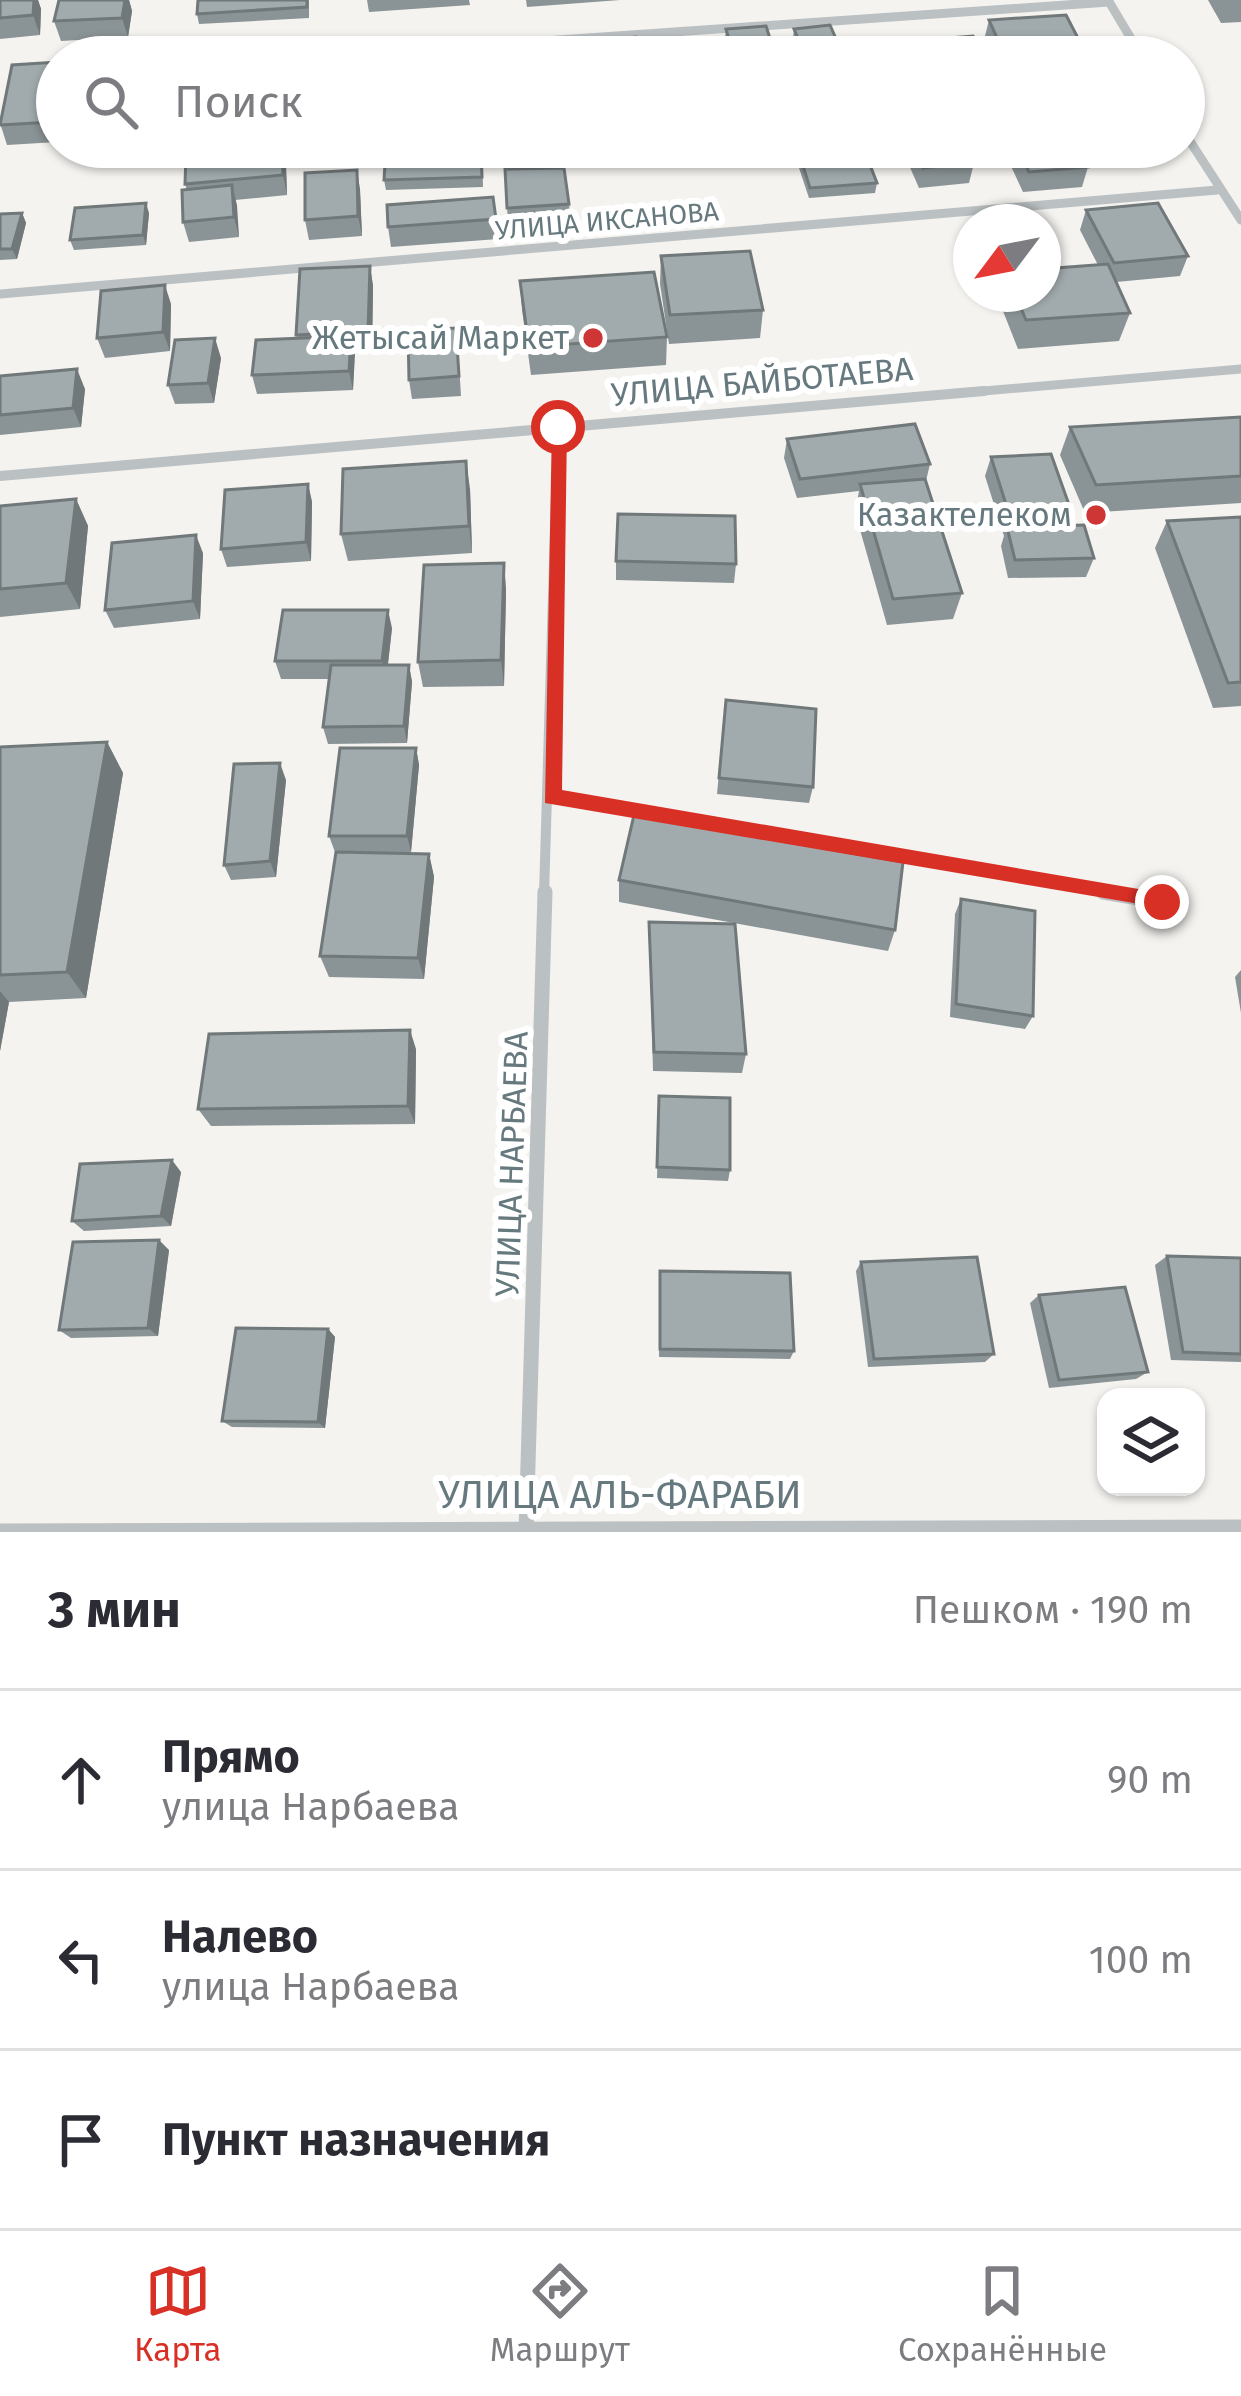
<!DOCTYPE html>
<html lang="ru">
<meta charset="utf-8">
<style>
:root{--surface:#fff;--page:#f2f2f3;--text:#2b2b33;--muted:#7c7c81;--line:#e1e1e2;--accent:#d93025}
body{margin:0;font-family:"Fira Sans",sans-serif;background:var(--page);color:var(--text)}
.controls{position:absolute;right:36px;bottom:36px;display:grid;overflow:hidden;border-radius:24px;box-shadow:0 3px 9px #0004}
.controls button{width:108px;height:108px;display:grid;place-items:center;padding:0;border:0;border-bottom:3px solid var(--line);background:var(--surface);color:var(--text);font:60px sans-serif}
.compass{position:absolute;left:953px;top:204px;width:108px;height:108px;border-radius:50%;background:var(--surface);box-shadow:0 3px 9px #0004;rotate:238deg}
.stop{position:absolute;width:36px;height:36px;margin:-27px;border:9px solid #d93025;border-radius:50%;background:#fff}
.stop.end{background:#d93025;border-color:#fff;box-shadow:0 3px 12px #0008}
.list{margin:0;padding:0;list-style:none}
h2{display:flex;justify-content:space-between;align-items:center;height:156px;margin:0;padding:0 48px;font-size:51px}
h2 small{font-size:39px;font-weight:400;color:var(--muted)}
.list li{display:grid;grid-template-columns:78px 1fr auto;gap:36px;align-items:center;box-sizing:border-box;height:180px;padding:0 48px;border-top:3px solid var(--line)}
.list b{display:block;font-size:45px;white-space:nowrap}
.list p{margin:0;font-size:39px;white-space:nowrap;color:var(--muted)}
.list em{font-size:39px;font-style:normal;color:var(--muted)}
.icon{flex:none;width:66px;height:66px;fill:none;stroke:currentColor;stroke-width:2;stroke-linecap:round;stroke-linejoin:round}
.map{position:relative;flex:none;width:1241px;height:1532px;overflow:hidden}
.search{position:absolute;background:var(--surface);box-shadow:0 3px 9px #0004;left:36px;right:36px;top:36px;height:132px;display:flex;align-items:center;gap:30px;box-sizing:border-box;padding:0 42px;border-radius:66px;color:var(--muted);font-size:45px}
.sheet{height:696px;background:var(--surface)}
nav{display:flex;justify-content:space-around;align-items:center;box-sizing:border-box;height:168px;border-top:3px solid var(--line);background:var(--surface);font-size:33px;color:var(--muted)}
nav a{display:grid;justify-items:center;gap:6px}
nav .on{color:var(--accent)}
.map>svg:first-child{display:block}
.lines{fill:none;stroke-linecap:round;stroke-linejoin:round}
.street-far2{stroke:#bbc0c2;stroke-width:9}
.street-far1{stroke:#bbc0c2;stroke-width:10}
.street{stroke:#bbc0c2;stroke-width:15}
.wall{fill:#8a9395}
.shaded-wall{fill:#717879}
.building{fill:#a1abad;stroke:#717879;stroke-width:3}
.route{fill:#d93025}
.poi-dot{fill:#ce3636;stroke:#fff;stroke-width:4.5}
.labels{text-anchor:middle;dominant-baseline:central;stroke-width:12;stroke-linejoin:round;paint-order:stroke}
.far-street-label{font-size:27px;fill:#66797e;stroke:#fff}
.poi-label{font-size:33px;fill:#66797e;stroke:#fff;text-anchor:end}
.street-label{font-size:33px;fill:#66797e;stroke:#fff}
.near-street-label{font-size:39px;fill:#66797e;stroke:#fff}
</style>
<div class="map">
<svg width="1241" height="1532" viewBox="0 0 1241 1532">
<rect width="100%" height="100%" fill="#f4f3f0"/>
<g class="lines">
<g class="street-far2">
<path d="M1108 0 1142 57"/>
<path d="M311 57 1109 2"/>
<path d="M1184 132 1241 220"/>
<path d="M0 294 1217 190"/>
<path d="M949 394 1241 369"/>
</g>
<g class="street-far1">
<path d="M0 476 984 391"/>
<path d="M552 797 1121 895"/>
<path d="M544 895 558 427"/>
</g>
<g class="street">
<path d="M1103 892 1162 902"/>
<path d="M0 1531 1241 1527"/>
<path d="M526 1532 545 892"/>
</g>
</g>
<g class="wall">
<path d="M0 0H38L41 9 40 35 0 39Z"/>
<path d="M59 0H129L132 11 128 37 61 41 54 21Z"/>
<path d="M309 0V18L199 24 197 14Z"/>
<path d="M367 0H469L470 5 369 12Z"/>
<path d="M526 0H620L527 7Z"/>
<path d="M1208 0H1241V22L1221 23Z"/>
<path d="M989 20 1082 46 1079 57H992L984 40Z"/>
<path d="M726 29 776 57H727L724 49Z"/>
<path d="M794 29 844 57H796L792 48Z"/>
<path d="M935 39 983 57H931Z"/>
<path d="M57 62V142L7 145 0 123Z"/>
<path d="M482 147 483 187 386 190 384 180Z"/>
<path d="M598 147H690L689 158 601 164Z"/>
<path d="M792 147H863L877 183 875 193 809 198Z"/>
<path d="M901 147H966L974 163 969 183 919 188Z"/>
<path d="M1002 147H1078L1088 167 1082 187 1023 192Z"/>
<path d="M286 166 287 195 235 200 239 237 189 242 183 222 187 190 185 184Z"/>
<path d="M357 170 360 190 362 236 309 240 305 220Z"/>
<path d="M493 197 498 239 391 247 388 227Z"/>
<path d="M569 204 570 214 508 219 507 208Z"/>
<path d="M1086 210 1188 256 1180 276 1116 282 1130 313 1119 341 1018 349 999 301 1000 294H1043L1098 265 1080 230Z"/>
<path d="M22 213 26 223 17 259 0 260V214Z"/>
<path d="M149 213 146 245 74 250 70 240Z"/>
<path d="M661 256 763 310 760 338 669 344 660 284Z"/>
<path d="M370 266 373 286 372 351 354 352 353 390 257 394 252 375 297 338 296 335Z"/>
<path d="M520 281 667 337 666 365 531 375 522 310Z"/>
<path d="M171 304 170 351 105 358 97 338Z"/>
<path d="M458 348 461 396 412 399 409 380Z"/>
<path d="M221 358 214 403 175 404 168 385Z"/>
<path d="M0 376 85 389 81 427 0 435Z"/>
<path d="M1241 417V503L1085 513 1060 455 1070 427Z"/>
<path d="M787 439 930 464 926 481 962 593 953 619 887 625 855 512 859 491 797 498 784 458Z"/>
<path d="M991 457 1073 516 1069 526 1094 558 1086 577 1008 578 1001 546 1004 536 985 476Z"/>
<path d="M308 484 312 502 311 561 227 567 221 549Z"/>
<path d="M470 489 472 553 348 561 341 534Z"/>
<path d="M76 499 88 526 80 609 0 617V506Z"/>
<path d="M1241 517V706L1213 708 1155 548 1167 521Z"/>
<path d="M203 553 200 619 114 628 105 610Z"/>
<path d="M616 561 736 564 734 583 616 580Z"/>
<path d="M504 563 506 590 504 686 423 687 418 662Z"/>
<path d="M392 628 388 665H409L412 682 407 743 328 744 323 727 329 679H281L275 661Z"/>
<path d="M726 700 813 787 809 803 717 794Z"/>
<path d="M107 742 123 773 86 998 9 1002 0 1051V747Z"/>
<path d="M416 748 419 765 411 852H335L329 836Z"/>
<path d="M286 780 276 877 231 880 224 865Z"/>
<path d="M429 854 434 877 424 979 329 977 320 956Z"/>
<path d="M619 880 895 930 888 951 619 902Z"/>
<path d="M961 899 1033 1016 1025 1029 950 1017 955 914Z"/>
<path d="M649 922 746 1054 742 1073 653 1071Z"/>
<path d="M1241 970V1013L1235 977Z"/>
<path d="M416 1049 415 1124 211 1126 198 1109Z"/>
<path d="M659 1096 730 1170 728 1181 657 1178Z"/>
<path d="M181 1172 171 1226 84 1231 72 1221Z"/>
<path d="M169 1250 158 1336 71 1338 59 1330Z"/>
<path d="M1167 1256 1241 1258V1362L1171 1360 1155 1265Z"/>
<path d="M861 1262 994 1354 985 1362 868 1367 856 1271Z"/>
<path d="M660 1271 794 1351 790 1359 659 1357Z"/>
<path d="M1039 1295 1148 1372 1136 1379 1049 1388 1030 1303Z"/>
<path d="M328 1329 335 1337 325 1428 232 1427 222 1421Z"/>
</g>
<g class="shaded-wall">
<path d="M34 0H38L41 9 40 35 33 15Z"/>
<path d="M125 0H129L132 11 128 37 122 18Z"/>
<path d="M57 96V135L52 122Z"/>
<path d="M282 147 286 166 287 195 283 175Z"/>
<path d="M357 170 360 190 362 236 358 216Z"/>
<path d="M232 185 237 205 239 237 234 217Z"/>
<path d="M146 203 149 213 146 245 143 235Z"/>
<path d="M22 213 26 223 17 259 12 249Z"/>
<path d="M370 266 373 286 372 351 368 331Z"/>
<path d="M165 285 171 304 170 351 163 332Z"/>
<path d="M351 336 355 355 353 390 349 371Z"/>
<path d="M215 338 221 358 214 403 208 383Z"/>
<path d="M77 369 85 389 81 427 73 408Z"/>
<path d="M466 461 470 489 472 553 469 526Z"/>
<path d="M308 484 312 502 311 561 306 542Z"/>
<path d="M76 499 88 526 80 609 66 583Z"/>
<path d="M196 535 203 553 200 619 193 601Z"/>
<path d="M504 563 506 590 504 686 501 660Z"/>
<path d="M388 610 392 628 386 679 382 661Z"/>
<path d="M409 665 412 682 407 743 404 726Z"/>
<path d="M107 742 123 773 86 998 67 972Z"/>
<path d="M416 748 419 765 411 852 407 836Z"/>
<path d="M280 763 286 780 276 877 270 861Z"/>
<path d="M429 854 434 877 424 979 418 958Z"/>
<path d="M0 991 9 1002 0 1051Z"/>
<path d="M410 1030 416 1049 415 1124 408 1106Z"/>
<path d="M172 1160 181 1172 171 1226 161 1216Z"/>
<path d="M159 1240 169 1250 158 1336 148 1328Z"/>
<path d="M328 1329 335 1337 325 1428 318 1422Z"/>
</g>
<g class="building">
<path d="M0 0H34L33 15 0 18Z"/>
<path d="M59 0H125L122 18 54 21Z"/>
<path d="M198 0H307V7L197 14Z"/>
<path d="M1066 15 1082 46 1003 51 989 20Z"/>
<path d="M830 25 844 57H806L794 29Z"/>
<path d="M766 26 776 57H734L726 29Z"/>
<path d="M973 36 983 57H943L935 39Z"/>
<path d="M636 37 640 57H516L514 46Z"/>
<path d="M437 50V57H332Z"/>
<path d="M57 62V96L52 122 0 125 12 65Z"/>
<path d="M269 147H282L283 175 185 184 186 154Z"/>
<path d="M386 147H481L482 177 384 180Z"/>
<path d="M797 147H863L877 183 810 188Z"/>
<path d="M913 147H966L974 163 923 168Z"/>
<path d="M1017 147H1078L1088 167 1029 172Z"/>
<path d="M564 168 569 204 507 208 505 169Z"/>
<path d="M357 170 358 216 305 220V173Z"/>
<path d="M232 185 234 217 183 222 182 190Z"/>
<path d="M493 197 496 219 388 227 387 205Z"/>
<path d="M146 203 143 235 70 240 75 208Z"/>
<path d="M1158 203 1188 256 1114 263 1086 210Z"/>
<path d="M22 213 12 249H0V214Z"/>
<path d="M750 251 763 310 670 315 661 256Z"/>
<path d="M1108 264 1130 313 1026 320 1015 294H1043V269Z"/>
<path d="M370 266 368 331 296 335 300 269Z"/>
<path d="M654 272 667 337 529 347 520 281Z"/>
<path d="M165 285 163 332 97 338 101 291Z"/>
<path d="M456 328 459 376 409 380 408 331Z"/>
<path d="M351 336 349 371 252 375 256 340Z"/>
<path d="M215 338 208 383 168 385 175 340Z"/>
<path d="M77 369 73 408 0 415V376Z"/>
<path d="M1241 417V476L1096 485 1070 427Z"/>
<path d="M915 424 930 464 800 479 787 439Z"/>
<path d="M1051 454 1073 516 1011 520 991 457Z"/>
<path d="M466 461 469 526 341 534 343 469Z"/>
<path d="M925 479 962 593 893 599 860 484Z"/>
<path d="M308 484 306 542 221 549 225 490Z"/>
<path d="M76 499 66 583 0 589V506Z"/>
<path d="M618 514 735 516 736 564 616 561Z"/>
<path d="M1241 517V682L1228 683 1167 521Z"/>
<path d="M1084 525 1094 558 1015 560 1007 527Z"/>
<path d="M196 535 193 601 105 610 112 543Z"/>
<path d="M504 563 501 660 418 662 424 565Z"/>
<path d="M283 610H388L382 661H275Z"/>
<path d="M331 665H409L404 726 323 727Z"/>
<path d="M726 700 816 709 813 787 719 778Z"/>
<path d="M107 742 67 972 0 975V747Z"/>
<path d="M340 748H416L407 836H329Z"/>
<path d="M280 763 270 861 224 865 234 764Z"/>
<path d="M634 815 903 862 895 930 619 880Z"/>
<path d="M336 852 429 854 418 958 320 956Z"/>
<path d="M961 899 1035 911 1033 1016 956 1004Z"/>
<path d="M649 922 735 924 746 1054 654 1052Z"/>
<path d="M410 1030 408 1106 198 1109 209 1034Z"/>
<path d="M659 1096 730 1098V1170L657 1167Z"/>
<path d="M172 1160 161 1216 72 1221 80 1164Z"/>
<path d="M159 1240 148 1328 59 1330 73 1242Z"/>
<path d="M1167 1256 1241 1258V1354L1183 1352Z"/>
<path d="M977 1257 994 1354 874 1359 861 1262Z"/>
<path d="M660 1271 790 1273 794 1351 660 1349Z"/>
<path d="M1125 1287 1148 1372 1059 1380 1039 1295Z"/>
<path d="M236 1328 328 1329 318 1422 222 1421Z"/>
</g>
<path class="route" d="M552 423 567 427 562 790 1162 893 1172 902 1169 909 545 803Z"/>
<g class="poi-dot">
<circle cx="593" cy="338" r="12"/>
<circle cx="1096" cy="515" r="12"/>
</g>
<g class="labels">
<g class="far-street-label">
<text transform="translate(607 221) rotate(-5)">УЛИЦА ИКСАНОВА</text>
</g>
<g class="poi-label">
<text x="569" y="338">Жетысай Маркет</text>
<text x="1072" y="515">Казактелеком</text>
</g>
<g class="street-label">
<text transform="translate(762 382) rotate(-5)">УЛИЦА БАЙБОТАЕВА</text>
<text transform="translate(512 1164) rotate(-88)">УЛИЦА НАРБАЕВА</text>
</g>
<g class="near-street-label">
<text x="620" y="1495">УЛИЦА АЛЬ-ФАРАБИ</text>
</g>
</g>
</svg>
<div class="controls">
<button><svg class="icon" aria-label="layers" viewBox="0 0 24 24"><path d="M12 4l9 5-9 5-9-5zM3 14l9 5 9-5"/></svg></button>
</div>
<svg class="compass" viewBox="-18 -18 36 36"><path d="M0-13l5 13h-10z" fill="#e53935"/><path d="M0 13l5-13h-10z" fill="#7c7c81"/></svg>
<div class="stop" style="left:558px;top:427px"></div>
<div class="stop end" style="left:1162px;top:902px"></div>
<div class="search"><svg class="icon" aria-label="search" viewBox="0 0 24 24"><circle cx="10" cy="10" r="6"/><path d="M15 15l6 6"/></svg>Поиск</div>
</div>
<section class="sheet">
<h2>3 мин<small>Пешком · 190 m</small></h2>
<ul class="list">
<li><svg class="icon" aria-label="ahead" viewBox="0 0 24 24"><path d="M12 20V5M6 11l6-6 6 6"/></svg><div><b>Прямо</b><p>улица Нарбаева</p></div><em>90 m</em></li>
<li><svg class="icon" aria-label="left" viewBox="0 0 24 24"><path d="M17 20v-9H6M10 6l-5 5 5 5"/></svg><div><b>Налево</b><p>улица Нарбаева</p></div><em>100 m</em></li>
<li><svg class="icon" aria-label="arrive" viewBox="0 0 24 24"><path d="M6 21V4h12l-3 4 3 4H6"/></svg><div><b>Пункт назначения</b></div></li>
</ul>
</section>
<nav>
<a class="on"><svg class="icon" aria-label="map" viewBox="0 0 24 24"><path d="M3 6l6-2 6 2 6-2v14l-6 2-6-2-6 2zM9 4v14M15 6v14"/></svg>Карта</a>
<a><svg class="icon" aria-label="directions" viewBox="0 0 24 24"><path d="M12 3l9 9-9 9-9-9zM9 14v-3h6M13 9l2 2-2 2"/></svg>Маршрут</a>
<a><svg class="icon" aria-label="saved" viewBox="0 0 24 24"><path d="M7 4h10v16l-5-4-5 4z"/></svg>Сохранённые</a>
</nav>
